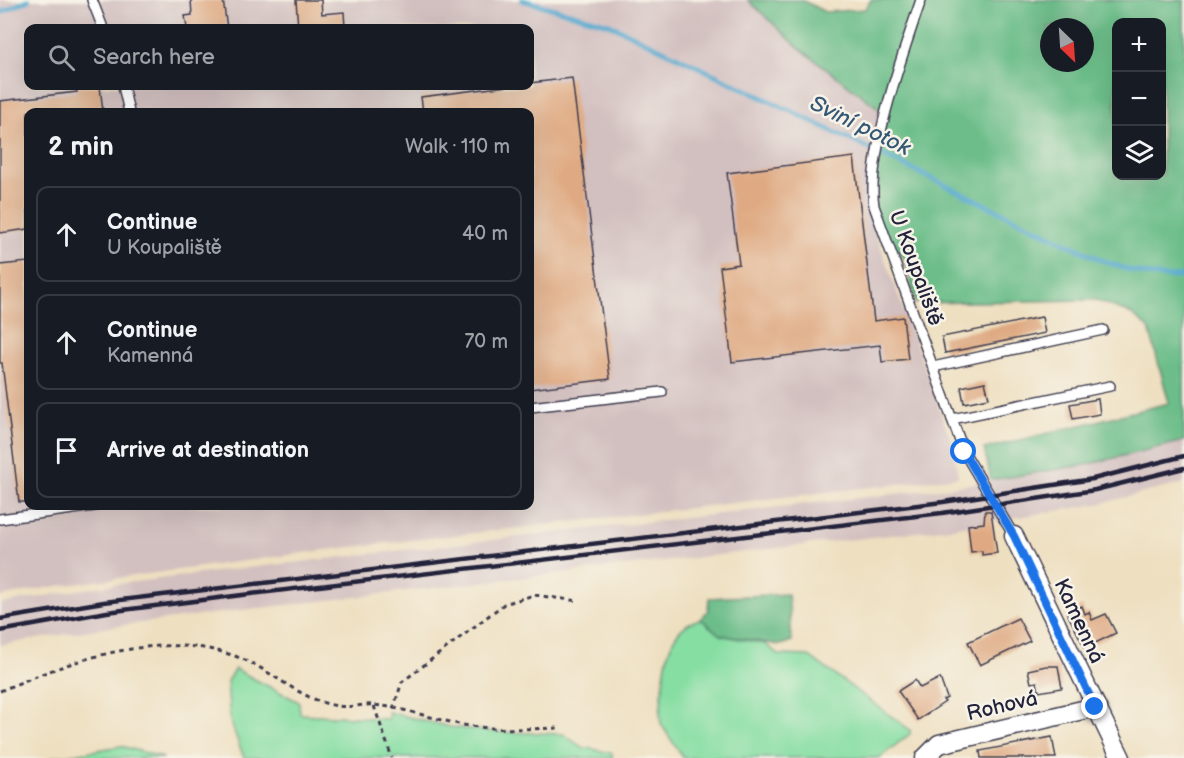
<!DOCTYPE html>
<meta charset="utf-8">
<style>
:root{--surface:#171b24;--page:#242831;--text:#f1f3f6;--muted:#9ea1a6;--line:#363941}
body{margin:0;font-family:"Balsamiq Sans",sans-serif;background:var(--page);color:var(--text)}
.controls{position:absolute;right:18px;top:18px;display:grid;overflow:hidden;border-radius:12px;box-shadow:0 6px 24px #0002}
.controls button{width:54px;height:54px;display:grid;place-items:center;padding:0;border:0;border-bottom:2px solid var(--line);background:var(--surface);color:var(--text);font:30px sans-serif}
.compass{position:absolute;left:1040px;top:18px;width:54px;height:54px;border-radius:50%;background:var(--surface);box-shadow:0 6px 24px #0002;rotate:155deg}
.stop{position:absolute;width:18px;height:18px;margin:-14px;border:4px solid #1a73e8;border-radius:50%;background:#fff}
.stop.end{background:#1a73e8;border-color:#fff;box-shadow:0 2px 6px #0008}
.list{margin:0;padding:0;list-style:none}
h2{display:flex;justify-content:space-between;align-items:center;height:78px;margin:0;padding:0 24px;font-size:26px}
h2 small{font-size:20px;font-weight:400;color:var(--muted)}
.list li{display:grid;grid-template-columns:39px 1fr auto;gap:18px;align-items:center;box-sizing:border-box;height:96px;margin:0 12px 12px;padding:0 12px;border:2px solid var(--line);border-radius:12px}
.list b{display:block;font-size:22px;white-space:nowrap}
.list p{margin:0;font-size:20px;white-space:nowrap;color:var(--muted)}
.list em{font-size:20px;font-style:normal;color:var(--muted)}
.icon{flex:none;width:33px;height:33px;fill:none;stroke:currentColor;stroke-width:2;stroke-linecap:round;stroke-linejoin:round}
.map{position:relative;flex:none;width:1184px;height:758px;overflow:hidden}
.search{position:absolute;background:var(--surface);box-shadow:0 6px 24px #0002;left:24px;top:24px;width:510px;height:66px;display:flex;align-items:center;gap:15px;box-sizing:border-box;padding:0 21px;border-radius:12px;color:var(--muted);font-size:22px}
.panel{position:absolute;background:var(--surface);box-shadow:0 6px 24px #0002;left:24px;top:108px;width:510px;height:402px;border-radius:12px}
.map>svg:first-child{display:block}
.industrial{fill:#d2bfbf;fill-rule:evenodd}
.green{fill:#86dea3;stroke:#54806f;stroke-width:1.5}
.forest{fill:#6cbd89;stroke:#477062;stroke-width:1.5;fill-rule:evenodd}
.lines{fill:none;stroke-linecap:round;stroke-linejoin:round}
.stream{stroke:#52a7ce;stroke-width:5}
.building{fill:#dfaa83}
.lane-casing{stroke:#413e4f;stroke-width:12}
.street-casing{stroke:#413e4f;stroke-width:21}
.path{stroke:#413e4f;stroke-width:3;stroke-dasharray:4.5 4.5;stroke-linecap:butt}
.lane{stroke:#fff;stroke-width:9}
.street{stroke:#fff;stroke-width:18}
.rail{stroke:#22223b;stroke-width:4.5}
.route{stroke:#1a73e8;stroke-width:8}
.labels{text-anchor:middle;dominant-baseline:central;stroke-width:5;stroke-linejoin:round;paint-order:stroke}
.street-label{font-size:21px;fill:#22223b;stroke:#f7f3e8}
.water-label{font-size:22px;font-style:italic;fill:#355776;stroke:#f7f3e8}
</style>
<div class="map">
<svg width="1184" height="758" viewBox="0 0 1184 758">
<rect width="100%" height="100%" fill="#f7f3e8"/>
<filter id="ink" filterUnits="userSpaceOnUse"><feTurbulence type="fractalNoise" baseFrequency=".0167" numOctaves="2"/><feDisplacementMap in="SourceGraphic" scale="12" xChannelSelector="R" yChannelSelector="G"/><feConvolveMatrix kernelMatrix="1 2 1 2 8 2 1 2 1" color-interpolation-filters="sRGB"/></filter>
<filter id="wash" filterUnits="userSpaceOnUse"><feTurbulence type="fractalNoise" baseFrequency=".008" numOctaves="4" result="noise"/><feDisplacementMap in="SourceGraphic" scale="24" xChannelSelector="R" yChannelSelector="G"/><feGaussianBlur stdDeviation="1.35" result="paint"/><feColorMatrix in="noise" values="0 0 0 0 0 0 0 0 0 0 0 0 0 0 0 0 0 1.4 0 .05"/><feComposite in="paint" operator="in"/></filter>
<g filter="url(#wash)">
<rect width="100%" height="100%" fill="#eedfc0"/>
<g class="industrial">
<path d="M0 0H748L798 47 882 111 867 191 872 223 954 449 958 477 326 550 51 587 0 597ZM28 28H530V86H28ZM28 112H530V506H28Z"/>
<path d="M1184 441V483L1098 504 951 528 243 610 109 627 0 645V604L103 586 238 569 946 488 1090 464Z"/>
</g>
<g class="green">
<path d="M701 619 720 635 765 644 779 655 809 656 910 730V734L879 758H683L661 724 660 713C665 680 661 627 701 619Z"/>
<path d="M235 669 299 702 300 714 389 719 388 712 450 727 497 732 563 734 582 747 612 753V758H244L230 720 227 681Z"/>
<path d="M121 746 164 758H51Z"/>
</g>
<g class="forest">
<path d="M748 0H802L825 12 865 9 871 0H1184V441L1090 464 991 480 984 449 1169 403 1149 328 1129 313 1096 300 916 303 905 259 872 223 867 191 882 111 798 47ZM1116 22H1162V176H1116ZM1049 27H1085V63H1049Z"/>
<path d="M788 594 792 641 780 645 720 635 701 619 708 610 709 598Z"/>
</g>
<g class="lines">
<g class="stream">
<path d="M522 0 609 24 1099 259C1127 270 1154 280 1184 276"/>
<path d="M0 13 28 0"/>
</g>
</g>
<g id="blocks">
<g class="building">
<path d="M191 0H223L227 28H187L185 16 192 15Z"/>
<path d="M296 0H321L322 14 344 12 345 28H298Z"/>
<path d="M572 78 610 379 530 389V112H423L421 97 508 86H530V83Z"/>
<path d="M76 86H100L103 112H28V229L0 233V101L77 92Z"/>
<path d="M854 157 874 321 903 317 908 359 882 362 880 345 732 362 720 267 739 264 727 173Z"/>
<path d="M28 262V502H19L2 363H0V265Z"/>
<path d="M1042 317 1045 333 945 353 942 337Z"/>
<path d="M985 382 989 398 964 403 961 387Z"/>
<path d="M1098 399 1100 414 1073 419 1070 404Z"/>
<path d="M985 511H991L997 553 982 555V551L971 552 968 525 984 523Z"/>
<path d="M1082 606 1085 614 1089 612 1092 620 1106 614 1116 633 1085 648 1067 613Z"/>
<path d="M1018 618 1030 641 980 665 968 642Z"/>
<path d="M1046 666H1058L1062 688 1039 692 1037 682 1031 683 1028 670Z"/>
<path d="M940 678 947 698 943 700 945 702 918 720 898 691 915 680 920 688Z"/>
<path d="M1052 737 1056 758H981L980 751Z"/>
</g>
</g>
</g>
<g filter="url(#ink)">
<use href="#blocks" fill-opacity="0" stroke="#413e4f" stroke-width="1.5"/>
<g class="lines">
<g class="lane-casing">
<g id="lane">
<path d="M92 0 103 28"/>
<path d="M921 0C904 50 866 156 874 206L964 452 1014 536"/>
<path d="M123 86 129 112"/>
<path d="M933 367 1103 330"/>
<path d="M530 407 662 392"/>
<path d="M952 419 1110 386"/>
<path d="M0 519 95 506"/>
</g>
</g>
<g class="street-casing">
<g id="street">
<path d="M1014 536 1121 758"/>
<path d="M925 758 939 744 1095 707"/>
</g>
</g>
<g class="path">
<path d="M0 691C74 659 166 626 245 660 276 674 303 701 338 706 350 708 362 704 374 705 404 708 434 719 463 725 494 730 526 729 558 728"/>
<path d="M374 706 392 758"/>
<path d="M393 709 402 682 504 604 534 595 578 601"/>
</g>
<use href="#lane" class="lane"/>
<use href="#street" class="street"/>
<g class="rail">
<path d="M0 619 104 602 943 502 1093 479 1184 456"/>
<path d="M0 631 107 612 242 595 942 513 1095 490 1184 468"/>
</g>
</g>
</g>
<g class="lines" filter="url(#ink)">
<path class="route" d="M964 452 1014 536 1095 707"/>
</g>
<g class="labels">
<g class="street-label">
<text transform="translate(916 268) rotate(70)">U Koupaliště</text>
<text transform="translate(1079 621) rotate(65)">Kamenná</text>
<text transform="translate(1002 706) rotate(-13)">Rohová</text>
</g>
<g class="water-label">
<text transform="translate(860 126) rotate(26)">Sviní potok</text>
</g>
</g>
</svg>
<div class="controls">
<button>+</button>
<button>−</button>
<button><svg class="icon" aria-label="layers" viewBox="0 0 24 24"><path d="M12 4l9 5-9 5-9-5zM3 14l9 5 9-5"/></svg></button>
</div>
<svg class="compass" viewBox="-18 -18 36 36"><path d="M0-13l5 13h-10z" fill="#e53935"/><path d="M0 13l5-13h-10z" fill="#9ea1a6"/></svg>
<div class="stop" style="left:964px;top:452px"></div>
<div class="stop end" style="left:1095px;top:707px"></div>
<div class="search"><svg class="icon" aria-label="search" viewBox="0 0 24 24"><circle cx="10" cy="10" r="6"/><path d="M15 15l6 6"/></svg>Search here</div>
<section class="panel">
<h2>2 min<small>Walk · 110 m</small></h2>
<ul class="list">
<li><svg class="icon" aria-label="ahead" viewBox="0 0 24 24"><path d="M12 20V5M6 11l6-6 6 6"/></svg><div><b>Continue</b><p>U Koupaliště</p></div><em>40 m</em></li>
<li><svg class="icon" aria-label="ahead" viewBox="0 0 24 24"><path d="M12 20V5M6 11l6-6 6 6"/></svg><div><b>Continue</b><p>Kamenná</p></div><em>70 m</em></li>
<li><svg class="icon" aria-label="arrive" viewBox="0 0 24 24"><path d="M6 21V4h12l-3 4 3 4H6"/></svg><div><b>Arrive at destination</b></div></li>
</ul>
</section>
</div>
